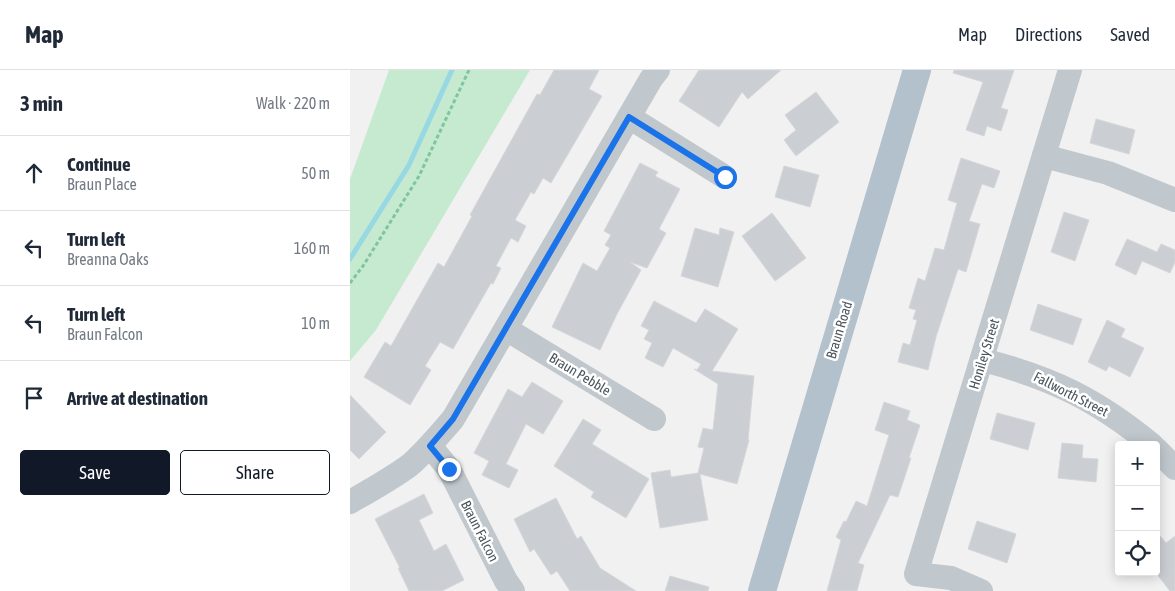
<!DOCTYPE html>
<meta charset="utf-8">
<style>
:root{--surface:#fff;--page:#f6f6f7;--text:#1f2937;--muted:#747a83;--line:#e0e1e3;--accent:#111827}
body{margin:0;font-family:"Asap Condensed",sans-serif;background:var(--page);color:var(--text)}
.controls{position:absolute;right:15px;bottom:15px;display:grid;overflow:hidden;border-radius:5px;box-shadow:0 2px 12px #0003}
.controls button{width:45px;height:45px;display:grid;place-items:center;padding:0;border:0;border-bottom:1px solid var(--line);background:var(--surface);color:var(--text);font:25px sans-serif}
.stop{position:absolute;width:15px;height:15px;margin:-11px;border:4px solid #1a73e8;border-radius:50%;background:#fff}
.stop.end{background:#1a73e8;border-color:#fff;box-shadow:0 1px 5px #0008}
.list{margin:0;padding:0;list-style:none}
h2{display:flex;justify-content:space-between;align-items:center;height:65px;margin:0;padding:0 20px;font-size:21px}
h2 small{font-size:16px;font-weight:400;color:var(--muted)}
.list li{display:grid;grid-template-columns:32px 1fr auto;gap:15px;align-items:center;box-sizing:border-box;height:75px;padding:0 20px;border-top:1px solid var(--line)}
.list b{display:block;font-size:19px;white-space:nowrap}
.list p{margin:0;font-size:16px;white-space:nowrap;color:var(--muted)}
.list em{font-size:16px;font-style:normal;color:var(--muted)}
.actions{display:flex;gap:10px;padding:15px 20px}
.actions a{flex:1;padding:11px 0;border:1px solid var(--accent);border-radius:5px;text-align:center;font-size:18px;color:var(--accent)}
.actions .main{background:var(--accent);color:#fff}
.icon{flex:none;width:28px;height:28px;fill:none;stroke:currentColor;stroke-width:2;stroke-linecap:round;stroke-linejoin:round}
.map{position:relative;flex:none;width:825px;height:521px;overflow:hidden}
header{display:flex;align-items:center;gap:30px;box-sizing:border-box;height:70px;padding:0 25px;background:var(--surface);border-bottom:1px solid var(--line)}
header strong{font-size:24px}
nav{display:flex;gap:28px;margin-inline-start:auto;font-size:18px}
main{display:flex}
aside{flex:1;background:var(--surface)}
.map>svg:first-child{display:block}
.green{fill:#c5ead0}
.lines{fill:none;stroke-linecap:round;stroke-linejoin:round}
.stream{stroke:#97d8e2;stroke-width:5}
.building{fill:#cbced2;stroke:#d5d7db}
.path{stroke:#80c59e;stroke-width:3;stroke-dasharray:4 2.5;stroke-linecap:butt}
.minor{stroke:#c0c8cd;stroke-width:24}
.major{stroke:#b3c1cc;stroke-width:28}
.route{stroke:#1a73e8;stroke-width:6}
.labels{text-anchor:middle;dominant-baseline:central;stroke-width:5;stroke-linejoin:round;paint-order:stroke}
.street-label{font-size:14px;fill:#4a555c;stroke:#fff}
</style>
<header>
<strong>Map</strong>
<nav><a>Map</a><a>Directions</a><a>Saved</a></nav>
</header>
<main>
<aside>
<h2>3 min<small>Walk · 220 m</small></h2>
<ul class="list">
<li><svg class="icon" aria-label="ahead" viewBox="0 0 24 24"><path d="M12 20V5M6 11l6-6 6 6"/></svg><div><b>Continue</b><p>Braun Place</p></div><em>50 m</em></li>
<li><svg class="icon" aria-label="left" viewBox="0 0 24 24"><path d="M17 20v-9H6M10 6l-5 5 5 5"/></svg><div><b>Turn left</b><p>Breanna Oaks</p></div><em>160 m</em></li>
<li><svg class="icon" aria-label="left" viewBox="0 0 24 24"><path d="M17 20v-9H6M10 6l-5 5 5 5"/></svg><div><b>Turn left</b><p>Braun Falcon</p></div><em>10 m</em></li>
<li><svg class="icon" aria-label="arrive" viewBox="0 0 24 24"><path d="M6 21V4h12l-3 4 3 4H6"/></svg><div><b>Arrive at destination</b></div></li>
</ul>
<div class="actions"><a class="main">Save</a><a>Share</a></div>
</aside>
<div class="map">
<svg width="825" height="521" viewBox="0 0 825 521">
<rect width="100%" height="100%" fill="#f2f1f1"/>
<path class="green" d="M39 0H180L26 260 0 291V109Z"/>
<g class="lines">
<path class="stream" d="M0 189 59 95 102 0"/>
</g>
<g class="building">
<path d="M204 0H249L239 19 252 26 201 113 193 108 184 124 181 122 165 150 176 156 168 172 161 168 146 196 151 198 143 214 141 213 103 279 90 272 75 296 81 300 60 335 14 307 35 272 41 276 88 193 94 197 122 146 120 145 187 24 190 25Z"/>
<path d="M349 0H431L398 29 392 22 369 57 329 31Z"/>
<path d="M604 0H664L651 38 658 40 651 61 637 56 634 66 616 60 633 12 603 3Z"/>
<path d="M466 22 489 52 446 86 434 70 446 60 435 45Z"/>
<path d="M746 49 785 60 779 84 740 73Z"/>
<path d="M611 88 650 101 644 118 632 114 619 151 630 154 616 202 608 199 586 267 578 300 548 292 553 273 560 275 567 250 563 249 566 240 559 238 568 208 575 211 585 178 594 180 607 133 598 130Z"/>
<path d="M290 93 308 102 305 106 330 119 309 159 316 163 297 198 280 192 291 200 267 244 250 280 202 257 233 193 247 201 260 178 255 175 261 165 254 161Z"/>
<path d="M434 96 469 105 460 137 425 127Z"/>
<path d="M714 142 739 150 725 191 701 182Z"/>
<path d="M422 143 456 188 425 211 392 166Z"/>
<path d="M345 158 369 165 370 158 384 162 368 217 331 206Z"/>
<path d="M777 169 807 182 811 174 825 180V192L820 203 792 191 786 205 765 195Z"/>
<path d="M304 231 346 253 355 239 388 259 362 301 404 306 398 370H399L387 414 350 404 358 450 310 458 301 403 320 400 321 407 348 403 354 378 348 377 353 358 363 360 368 314 344 299 347 300 351 294 323 278 313 297 295 288 302 273 294 269 299 260 291 256Z"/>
<path d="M688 234 732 249 723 275 680 260Z"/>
<path d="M757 250 775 259 771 267 794 278 780 307 759 296 756 301 738 292Z"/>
<path d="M182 312 213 331 193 364 176 354 156 394 168 400 159 418 132 405 139 391 124 383 158 319 172 327Z"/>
<path d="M0 325 36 362 9 389 0 380Z"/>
<path d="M534 332 560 341 557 350 570 355 559 388H561L548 427 540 425 508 493 514 495 507 521H477L491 470 486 467 494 451 496 452 506 431 517 436 539 365 525 360Z"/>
<path d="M647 343 685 353 678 380 640 369Z"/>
<path d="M233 349 251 360 242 374 299 409 276 448 241 427 244 422 204 396Z"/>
<path d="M712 373 733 375 732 388 748 389 746 412 708 408Z"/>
<path d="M74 424 83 443 69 450 84 481 96 474 114 510 92 521H59L48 498H50L25 449Z"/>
<path d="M206 428 227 469 231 466 250 498 286 521H220L207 501 201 505 184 479 180 482 164 449Z"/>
<path d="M627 451 666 464 657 493 618 479Z"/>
<path d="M806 461 816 473 825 466V521H820L806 503Z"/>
<path d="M320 506 359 517 358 521H315Z"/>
</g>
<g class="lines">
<path class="path" d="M0 213 13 196 69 106 119 0"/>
<g class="minor">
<path d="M279 47 375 107"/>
<path d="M694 86 758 103 825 130"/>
<path d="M156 259 304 349"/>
<path d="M633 290C702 308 746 329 802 375"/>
<path d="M80 376 99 399 156 511 163 521"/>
<path d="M806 379 825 398"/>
<path d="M0 432C21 420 41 409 60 395 76 381 89 365 103 349L301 9 308 0"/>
<path d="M631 521 601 508 566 504 720 0"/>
</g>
<path class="major" d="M412 521 567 0"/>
</g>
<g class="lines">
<path class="route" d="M99 399 80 376 103 349 279 47 375 107"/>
</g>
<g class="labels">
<g class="street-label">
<text transform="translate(489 260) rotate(-73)">Braun Road</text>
<text transform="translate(634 284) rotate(-73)">Honiley Street</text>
<text transform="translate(230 304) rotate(31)">Braun Pebble</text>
<text transform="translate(721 324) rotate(27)">Fallworth Street</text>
<text transform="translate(130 461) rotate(63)">Braun Falcon</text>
</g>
</g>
</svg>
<div class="controls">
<button>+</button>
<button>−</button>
<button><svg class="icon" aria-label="locate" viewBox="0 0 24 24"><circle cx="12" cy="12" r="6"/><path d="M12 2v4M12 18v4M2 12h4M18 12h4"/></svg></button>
</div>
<div class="stop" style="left:375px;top:107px"></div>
<div class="stop end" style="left:99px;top:399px"></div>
</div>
</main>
